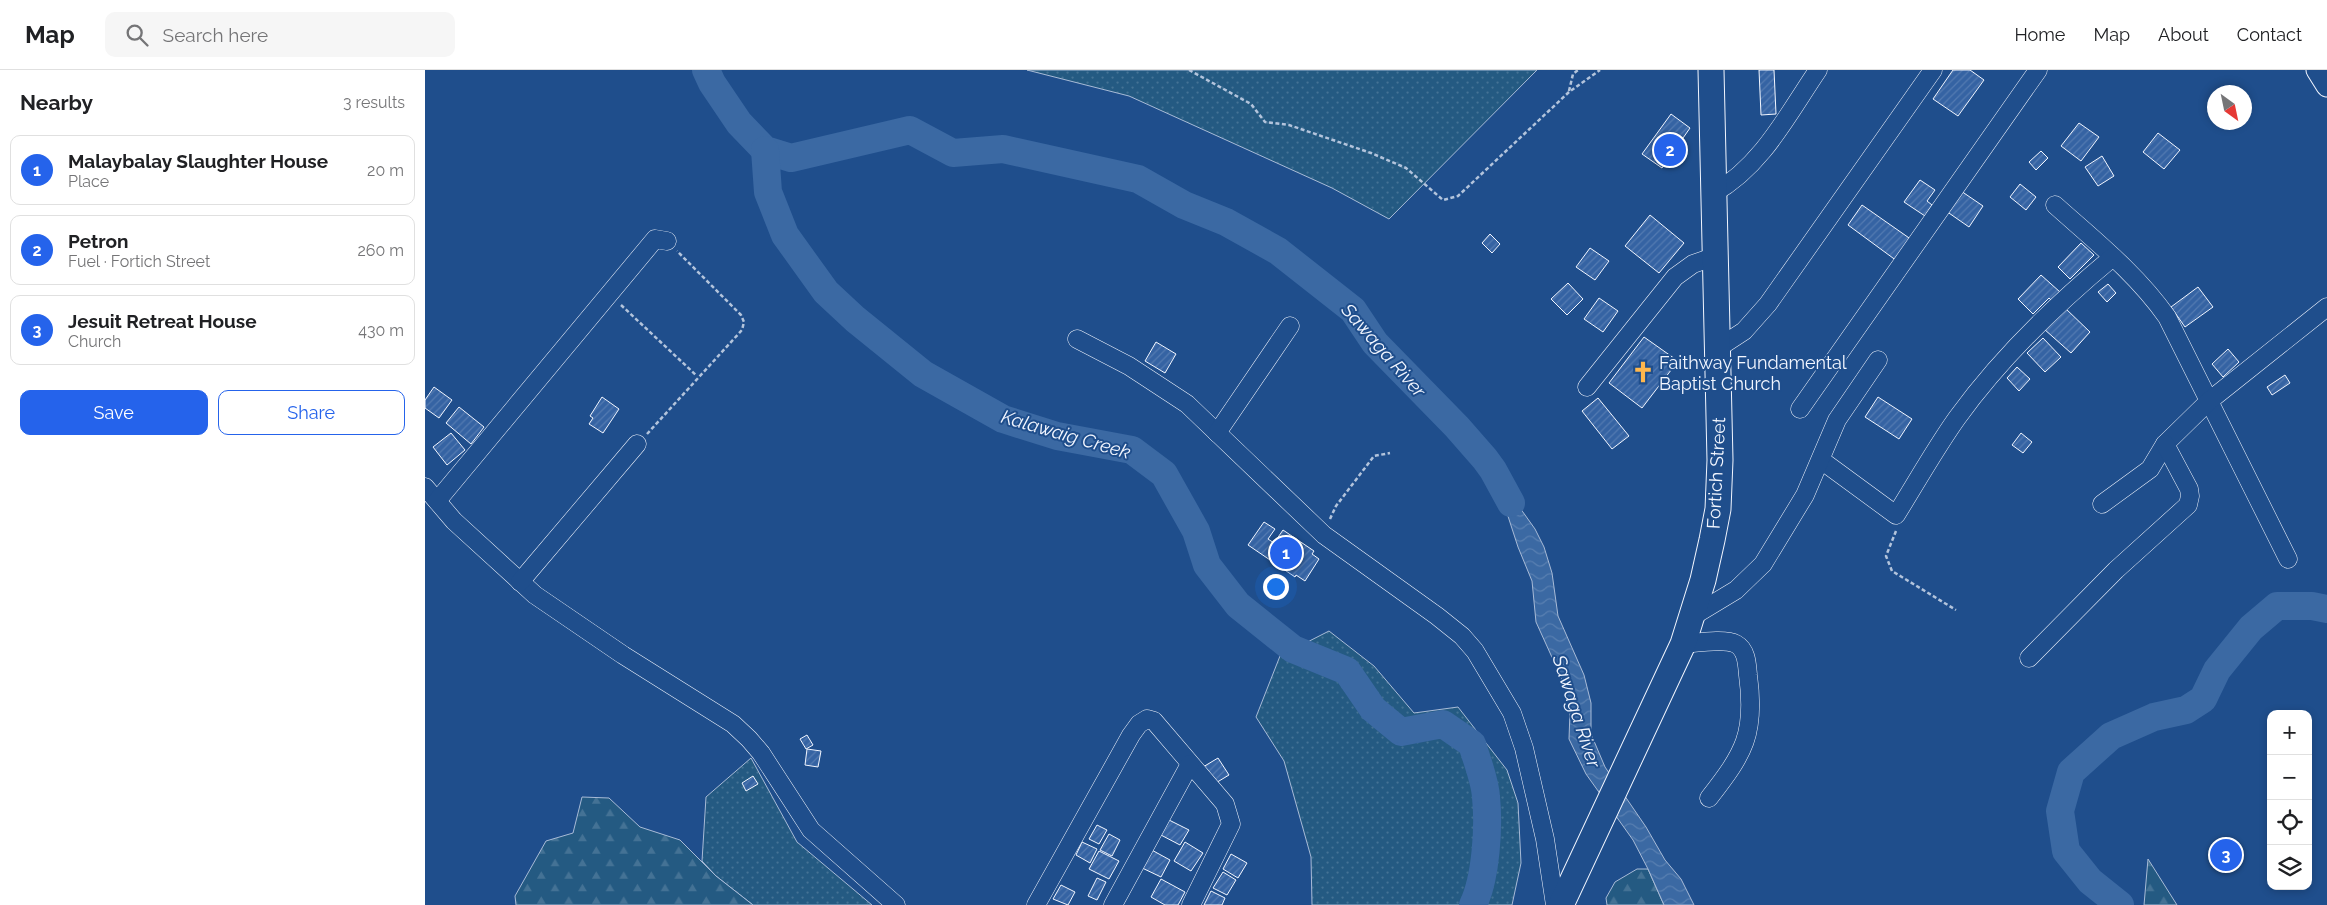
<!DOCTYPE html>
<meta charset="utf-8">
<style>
:root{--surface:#fff;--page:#f6f6f6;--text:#202124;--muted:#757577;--line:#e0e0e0;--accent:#2563eb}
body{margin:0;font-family:Raleway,sans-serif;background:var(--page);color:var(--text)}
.controls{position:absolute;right:15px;bottom:15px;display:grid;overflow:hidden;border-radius:10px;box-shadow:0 2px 8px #0003}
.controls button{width:45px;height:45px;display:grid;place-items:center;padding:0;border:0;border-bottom:1px solid var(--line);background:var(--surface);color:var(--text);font:25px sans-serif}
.compass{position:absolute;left:1782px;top:15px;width:45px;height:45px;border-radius:50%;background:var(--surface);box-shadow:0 2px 8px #0003;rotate:147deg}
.you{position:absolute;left:850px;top:516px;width:18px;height:18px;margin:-12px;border:4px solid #fff;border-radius:50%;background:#1a73e8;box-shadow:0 0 0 8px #1a73e833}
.badge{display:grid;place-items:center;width:32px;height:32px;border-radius:50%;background:var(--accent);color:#fff;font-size:16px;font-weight:700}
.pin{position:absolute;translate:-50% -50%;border:2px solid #fff;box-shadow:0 1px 5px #0006}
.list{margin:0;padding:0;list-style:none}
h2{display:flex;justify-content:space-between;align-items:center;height:65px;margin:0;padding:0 20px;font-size:21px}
h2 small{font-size:16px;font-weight:400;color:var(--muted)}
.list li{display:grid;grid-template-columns:32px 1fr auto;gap:15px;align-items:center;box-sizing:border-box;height:70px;margin:0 10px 10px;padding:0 10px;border:1px solid var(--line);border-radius:10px}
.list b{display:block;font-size:19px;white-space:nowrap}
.list p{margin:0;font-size:16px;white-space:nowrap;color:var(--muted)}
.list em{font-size:16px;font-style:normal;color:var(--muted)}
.actions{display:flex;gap:10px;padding:15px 20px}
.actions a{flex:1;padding:11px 0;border:1px solid var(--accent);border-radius:10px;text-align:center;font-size:18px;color:var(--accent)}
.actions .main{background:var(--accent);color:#fff}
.icon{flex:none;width:28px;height:28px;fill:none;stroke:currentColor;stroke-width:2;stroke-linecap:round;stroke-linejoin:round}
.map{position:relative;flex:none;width:1902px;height:835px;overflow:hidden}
header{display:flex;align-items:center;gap:30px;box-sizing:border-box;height:70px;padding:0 25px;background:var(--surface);border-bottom:1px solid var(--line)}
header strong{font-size:24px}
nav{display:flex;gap:28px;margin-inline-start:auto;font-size:18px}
.search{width:350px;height:45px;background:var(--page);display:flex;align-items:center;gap:12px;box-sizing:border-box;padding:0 18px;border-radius:10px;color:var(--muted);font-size:19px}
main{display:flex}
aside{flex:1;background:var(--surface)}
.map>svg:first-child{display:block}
.grass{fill:url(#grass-dots);stroke:#a8bbd7}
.forest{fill:url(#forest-firs);stroke:#a8bbd7}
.water{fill:url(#water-waves);stroke:#a8bbd7}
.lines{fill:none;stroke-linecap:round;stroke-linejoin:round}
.river{stroke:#3b69a3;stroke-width:28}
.building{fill:url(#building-hatch);stroke:#f2f6ff}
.minor-casing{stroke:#f2f6ff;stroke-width:19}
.major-casing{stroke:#f2f6ff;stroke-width:23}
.highway-casing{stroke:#f2f6ff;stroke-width:27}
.path{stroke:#b3c4dc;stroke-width:2.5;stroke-dasharray:4 2.5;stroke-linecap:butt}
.minor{stroke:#1f4e8c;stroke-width:18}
.major{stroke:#1f4e8c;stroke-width:21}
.highway{stroke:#1f4e8c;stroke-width:25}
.labels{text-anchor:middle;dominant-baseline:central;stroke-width:4;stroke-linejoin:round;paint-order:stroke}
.poi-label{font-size:18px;fill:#f2f6ff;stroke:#1f4e8c;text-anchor:start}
.street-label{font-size:18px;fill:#f2f6ff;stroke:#1f4e8c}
.water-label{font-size:19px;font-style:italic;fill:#f2f6ff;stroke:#1f4e8c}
</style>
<header>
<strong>Map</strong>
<div class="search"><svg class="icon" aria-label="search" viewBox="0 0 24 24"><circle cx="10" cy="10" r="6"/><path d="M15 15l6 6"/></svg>Search here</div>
<nav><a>Home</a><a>Map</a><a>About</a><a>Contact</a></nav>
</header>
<main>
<aside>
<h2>Nearby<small>3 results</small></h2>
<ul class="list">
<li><span class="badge">1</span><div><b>Malaybalay Slaughter House</b><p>Place</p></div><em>20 m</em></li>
<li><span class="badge">2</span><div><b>Petron</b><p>Fuel · Fortich Street</p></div><em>260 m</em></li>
<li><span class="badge">3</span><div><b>Jesuit Retreat House</b><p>Church</p></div><em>430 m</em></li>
</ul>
<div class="actions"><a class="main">Save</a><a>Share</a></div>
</aside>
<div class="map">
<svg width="1902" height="835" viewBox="0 0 1902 835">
<defs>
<pattern id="grass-dots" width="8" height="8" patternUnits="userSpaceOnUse" patternTransform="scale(1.25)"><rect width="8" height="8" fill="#245a82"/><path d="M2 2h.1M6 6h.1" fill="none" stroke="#447295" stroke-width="1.8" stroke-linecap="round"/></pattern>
<pattern id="forest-firs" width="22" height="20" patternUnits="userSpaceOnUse" patternTransform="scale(1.25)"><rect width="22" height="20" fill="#245a82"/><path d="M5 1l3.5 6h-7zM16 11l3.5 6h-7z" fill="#447295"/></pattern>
<pattern id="water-waves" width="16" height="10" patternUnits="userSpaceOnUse" patternTransform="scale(1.25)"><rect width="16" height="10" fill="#3b69a3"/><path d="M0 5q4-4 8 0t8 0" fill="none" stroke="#587fb1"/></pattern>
<pattern id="building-hatch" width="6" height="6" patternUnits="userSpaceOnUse" patternTransform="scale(1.25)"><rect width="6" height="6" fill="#3563a3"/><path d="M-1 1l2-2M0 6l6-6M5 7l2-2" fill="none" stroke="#537ab1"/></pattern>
</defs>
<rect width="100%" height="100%" fill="#1f4e8c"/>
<g class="grass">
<path d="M602 0H1112L964 149 907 118 704 26Z"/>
<path d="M904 561 949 596 989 643 1033 637 1082 700 1093 733 1096 793 1087 835H887L886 787 859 691 831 647 855 586Z"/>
<path d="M326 688 372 772 447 835H328L291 806 277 791 281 727Z"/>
</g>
<g class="forest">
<path d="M157 727 184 728 215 757 255 770 291 806 328 835H91L90 826 121 771 148 763Z"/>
<path d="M1723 789 1752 835H1719Z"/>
<path d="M1212 799H1223L1239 835H1182L1181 828 1190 812Z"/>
</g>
<path class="water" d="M1068 400 1110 459 1119 477 1127 503 1133 546 1159 605 1166 633V664L1180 697 1221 757 1240 790 1256 809 1269 835H1239L1223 799 1208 770 1161 704 1144 669 1145 641 1140 616 1111 552 1107 511 1093 477Z"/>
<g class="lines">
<g class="river">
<path d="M281 0 287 13 314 53 340 80 366 88 485 60 528 83 578 79 713 109 759 135 801 152 853 181 928 240 950 273 1032 357 1060 389 1068 400 1086 433"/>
<path d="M340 80 343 122 360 165 401 222 430 249 498 304 578 349 632 366 707 380 739 404 771 461 782 495 813 535 868 579 922 601 948 639 976 662 1018 654 1047 674C1052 691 1060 710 1061 727 1064 757 1061 808 1048 835"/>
<path d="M1695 835 1665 811 1641 781 1635 741 1646 702 1686 666 1729 647 1761 640 1778 629 1792 600 1826 558 1852 536H1887L1902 539"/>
</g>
</g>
<g class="building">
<path d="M1334 0H1349L1351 44 1336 45Z"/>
<path d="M1528 0H1545L1559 10 1533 46 1508 29Z"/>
<path d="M1246 44 1265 58 1237 98 1217 84Z"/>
<path d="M1654 53 1674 67 1656 91 1636 76Z"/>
<path d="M1733 63 1755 80 1739 99 1718 82Z"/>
<path d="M1616 81 1623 88 1611 100 1604 92Z"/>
<path d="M1677 86 1689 106 1673 116 1660 97Z"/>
<path d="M1495 110 1510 120 1502 131 1507 135 1500 146 1479 132Z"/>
<path d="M1595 114 1611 127 1601 140 1585 127Z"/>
<path d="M1536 121 1558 136 1544 157 1521 141Z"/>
<path d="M1437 135 1487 170 1472 191 1423 155Z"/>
<path d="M1225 145 1259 173 1234 203 1200 176Z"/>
<path d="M1065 164 1075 174 1067 183 1057 173Z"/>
<path d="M1656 173 1669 185 1645 209 1633 197Z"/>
<path d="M1165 178 1184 191 1170 210 1151 197Z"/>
<path d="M1616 205 1635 222 1627 231 1624 228 1608 244 1593 229Z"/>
<path d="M1143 213 1158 229 1142 245 1126 229Z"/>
<path d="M1683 214 1691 223 1682 232 1673 222Z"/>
<path d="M1773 217 1788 237 1760 257 1746 237Z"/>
<path d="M1174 228 1193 241 1178 262 1159 249Z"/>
<path d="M1640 238 1665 262 1646 283 1619 259Z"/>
<path d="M1219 267 1253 291 1217 338 1184 313Z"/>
<path d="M1618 268 1636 287 1620 302 1602 283Z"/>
<path d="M731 272 751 284 740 303 720 291Z"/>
<path d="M1803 279 1814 292 1798 307 1787 294Z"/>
<path d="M1592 297 1605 309 1594 321 1582 308Z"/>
<path d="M1860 305 1865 313 1847 325 1842 317Z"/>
<path d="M9 317 27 330 14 348 0 338V330Z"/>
<path d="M177 327 194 339 178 363 164 354 168 348 165 346Z"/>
<path d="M1453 327 1487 349 1474 369 1440 347Z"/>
<path d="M1173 328 1204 366 1187 379 1157 341Z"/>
<path d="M34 337 59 357 46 374 21 353Z"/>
<path d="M26 363 40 380 22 395 8 377Z"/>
<path d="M1596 363 1607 372 1598 383 1587 375Z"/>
<path d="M839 452 850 459 843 469 849 473 858 460 889 481 887 484 894 489 880 511 871 505 870 507 823 475Z"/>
<path d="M382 665 388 675 381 679 375 669Z"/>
<path d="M382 679 396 681 393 697 380 695Z"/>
<path d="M793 688 804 705 789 714 778 697Z"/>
<path d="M328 706 333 714 321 721 317 713Z"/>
<path d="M742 749 764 760 755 775 734 764Z"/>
<path d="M672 755 682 760 674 774 664 769Z"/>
<path d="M684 764 695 770 687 786 675 780Z"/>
<path d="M657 772 672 779 665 793 651 785Z"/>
<path d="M760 772 778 783 766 801 749 791Z"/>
<path d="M723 778 745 790 736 807 713 796Z"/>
<path d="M674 781 694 791 684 809 664 799Z"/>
<path d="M806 784 822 793 813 808 798 799Z"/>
<path d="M798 802 811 810 802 825 788 818Z"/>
<path d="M672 808 681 812 672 830 663 826Z"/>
<path d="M736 809 760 822 753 835H740L726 827Z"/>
<path d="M636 815 650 822 643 835 628 829Z"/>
<path d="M786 821 800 828 797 835H779Z"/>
</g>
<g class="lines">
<g class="minor-casing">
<g id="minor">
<path d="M1289 123C1337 96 1363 44 1393 0"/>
<path d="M1630 135C1669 170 1711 203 1742 247L1863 489"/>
<path d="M652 269 704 296 762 334 899 465 1012 546 1037 566 1050 581 1087 643 1099 678 1120 769 1130 835"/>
<path d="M1293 278 1319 261 1343 234 1508 0"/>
<path d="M1162 317 1250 207 1268 194 1291 186"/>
<path d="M1375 339 1613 0"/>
<path d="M792 363 865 256"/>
<path d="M1396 390 1471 445C1491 413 1510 379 1532 348 1576 287 1630 235 1688 187"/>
<path d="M0 417 29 451 110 525 198 585 308 654 324 669 336 683 386 760 471 835"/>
<path d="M12 431 230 169 242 171"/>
<path d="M1677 434 1725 399 1740 374 1784 331 1902 237"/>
<path d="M95 512 212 374"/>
<path d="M1268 546 1311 520 1338 494 1380 425 1412 350 1453 290"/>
<path d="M1258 574C1271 573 1300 568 1311 574 1322 580 1322 595 1323 605 1331 664 1319 683 1284 728"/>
<path d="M1604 588 1691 500 1763 435 1765 426 1764 419 1740 374"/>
<path d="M611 835 706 665 714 654 722 649 729 651 800 734 806 754 766 835"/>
<path d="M688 835 765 694"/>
</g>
</g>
<g class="major-casing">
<path id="major" d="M1892 0 1902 16"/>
</g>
<g class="highway-casing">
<path id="highway" d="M1136 835 1258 574 1278 510 1287 470 1293 439 1295 390 1286 0"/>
</g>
<g class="path">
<path d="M764 0 826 34 840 52 864 55 946 83 981 98 1018 130 1033 126 1144 22 1175 0"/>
<path d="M1144 21 1148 4 1153 0"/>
<path d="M196 235 272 306"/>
<path d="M222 364 317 260 319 252 316 245 252 181"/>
<path d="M905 449 911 436 949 386 965 383"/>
<path d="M1471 461 1461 486 1467 501 1531 540"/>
</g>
<use href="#minor" class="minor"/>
<use href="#major" class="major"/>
<use href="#highway" class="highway"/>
</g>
<defs>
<g id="church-bare" transform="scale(1.725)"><path d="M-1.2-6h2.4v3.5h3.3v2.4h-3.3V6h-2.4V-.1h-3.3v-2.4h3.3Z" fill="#ffb74d" stroke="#1f4e8c" stroke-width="2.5" paint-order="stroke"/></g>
</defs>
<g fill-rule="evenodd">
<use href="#church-bare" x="1218" y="302"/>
</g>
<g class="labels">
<g class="poi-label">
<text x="1234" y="292">Faithway Fundamental<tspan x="1234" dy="21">Baptist Church</tspan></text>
</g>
<g class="street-label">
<text transform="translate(1291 403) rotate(-87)">Fortich Street</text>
</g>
<g class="water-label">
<text transform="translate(959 280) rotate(49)">Sawaga River</text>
<text transform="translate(641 364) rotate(16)">Kalawaig Creek</text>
<text transform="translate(1152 641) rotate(72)">Sawaga River</text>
</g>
</g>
</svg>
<div class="controls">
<button>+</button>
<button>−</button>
<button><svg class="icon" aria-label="locate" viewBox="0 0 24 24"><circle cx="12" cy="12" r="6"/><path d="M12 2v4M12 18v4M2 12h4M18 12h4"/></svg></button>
<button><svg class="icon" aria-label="layers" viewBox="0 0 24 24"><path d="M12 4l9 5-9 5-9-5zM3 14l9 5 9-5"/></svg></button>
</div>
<svg class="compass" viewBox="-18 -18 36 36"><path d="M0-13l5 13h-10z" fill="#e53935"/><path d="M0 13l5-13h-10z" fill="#757577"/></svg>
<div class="you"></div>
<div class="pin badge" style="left:861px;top:483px">1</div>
<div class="pin badge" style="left:1245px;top:80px">2</div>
<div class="pin badge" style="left:1801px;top:785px">3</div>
</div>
</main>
